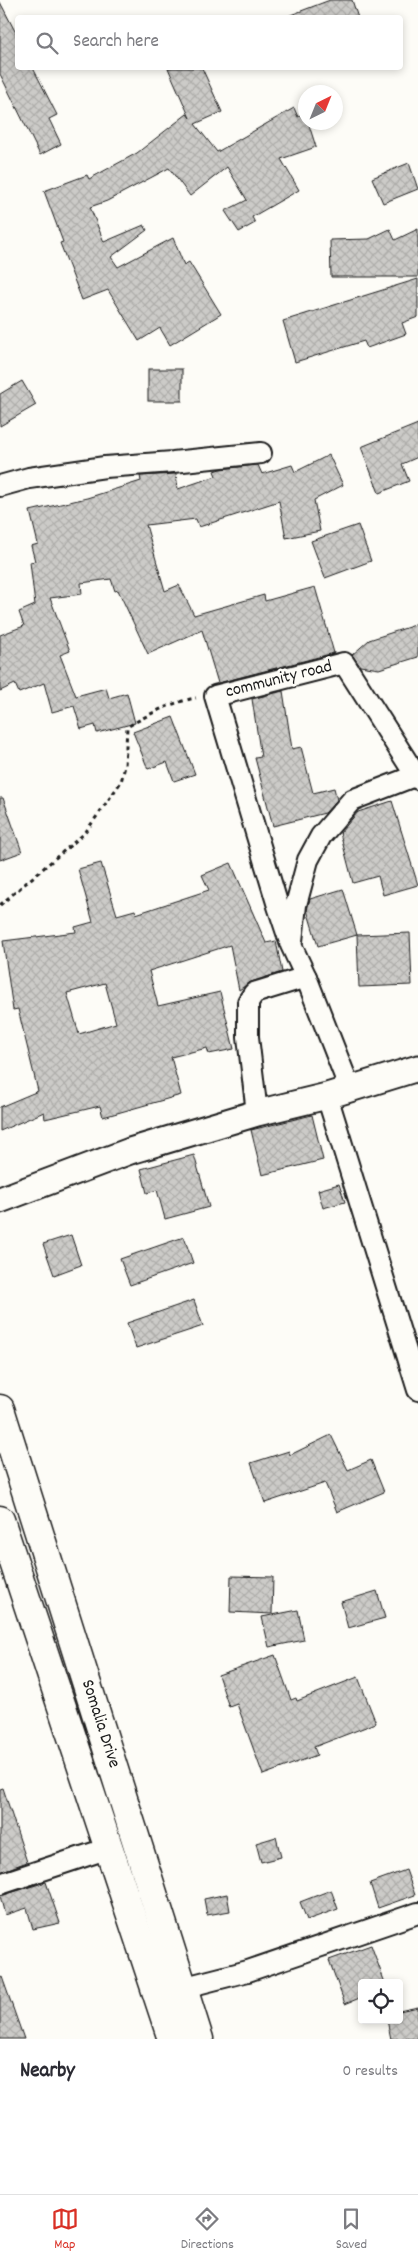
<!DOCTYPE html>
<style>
:root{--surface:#fff;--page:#f7f7f7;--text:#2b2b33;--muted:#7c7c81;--line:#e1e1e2;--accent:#d93025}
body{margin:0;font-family:Dekko,sans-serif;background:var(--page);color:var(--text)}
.controls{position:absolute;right:15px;bottom:15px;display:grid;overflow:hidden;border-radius:5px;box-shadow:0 2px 8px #0003}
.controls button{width:45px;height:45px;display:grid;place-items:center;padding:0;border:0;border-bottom:1px solid var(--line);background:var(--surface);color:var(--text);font:25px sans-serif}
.compass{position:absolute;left:298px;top:85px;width:45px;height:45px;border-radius:50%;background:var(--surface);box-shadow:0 2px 8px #0003;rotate:43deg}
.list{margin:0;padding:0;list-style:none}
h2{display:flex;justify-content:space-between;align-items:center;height:65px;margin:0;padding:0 20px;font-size:21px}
h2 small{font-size:16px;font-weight:400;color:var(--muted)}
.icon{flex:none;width:28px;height:28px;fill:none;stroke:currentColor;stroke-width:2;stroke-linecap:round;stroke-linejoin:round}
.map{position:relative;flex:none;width:418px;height:2039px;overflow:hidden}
.search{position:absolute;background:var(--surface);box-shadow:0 2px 8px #0003;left:15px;right:15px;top:15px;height:55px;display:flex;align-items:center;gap:12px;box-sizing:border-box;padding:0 18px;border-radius:5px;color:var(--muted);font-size:19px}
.sheet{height:155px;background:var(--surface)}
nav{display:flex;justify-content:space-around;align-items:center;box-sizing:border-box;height:70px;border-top:1px solid var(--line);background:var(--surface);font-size:14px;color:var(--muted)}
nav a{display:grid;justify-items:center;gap:2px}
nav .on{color:var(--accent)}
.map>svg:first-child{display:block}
.building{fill:url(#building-cross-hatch);stroke:#1c1c1c;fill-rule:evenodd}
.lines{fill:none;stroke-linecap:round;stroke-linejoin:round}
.minor-casing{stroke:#1c1c1c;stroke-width:24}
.tertiary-casing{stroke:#1c1c1c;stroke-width:29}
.primary-casing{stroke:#1c1c1c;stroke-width:31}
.path{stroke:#1c1c1c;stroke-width:3;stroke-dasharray:4 4;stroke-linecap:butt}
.minor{stroke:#fdfcf7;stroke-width:20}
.tertiary{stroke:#fdfcf7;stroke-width:25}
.primary{stroke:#fdfcf7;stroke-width:28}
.labels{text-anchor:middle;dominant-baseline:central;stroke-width:5;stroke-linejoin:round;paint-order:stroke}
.street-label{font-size:18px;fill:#1c1c1c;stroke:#fdfcf7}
</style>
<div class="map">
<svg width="418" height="2039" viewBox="0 0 418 2039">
<defs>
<pattern id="building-cross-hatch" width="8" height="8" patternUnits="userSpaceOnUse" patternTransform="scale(1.25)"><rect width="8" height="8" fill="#cccbc8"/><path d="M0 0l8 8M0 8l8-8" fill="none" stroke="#afaeab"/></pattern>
</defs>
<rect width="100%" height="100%" fill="#fdfcf7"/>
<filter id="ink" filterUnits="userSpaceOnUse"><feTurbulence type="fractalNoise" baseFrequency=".02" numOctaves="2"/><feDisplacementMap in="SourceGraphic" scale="10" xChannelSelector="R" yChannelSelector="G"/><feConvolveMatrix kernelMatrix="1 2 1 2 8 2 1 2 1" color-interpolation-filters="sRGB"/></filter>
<g filter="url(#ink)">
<g class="building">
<path d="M330 0H352L358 18H288V16Z"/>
<path d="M0 2 18 37V68H33L57 115 49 119 61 144 40 155 0 74Z"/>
<path d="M168 68H202L222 112 195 124 217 152 294 108 298 117 304 114 306 122H308L316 147 281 159 299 190 252 217 255 223 239 232 225 211 247 200 227 167 190 196 169 168 107 201 90 207 104 242 144 225 147 230 111 257 118 267 173 238 184 265 189 262 221 314 170 345 160 328 139 341 108 290 82 300 60 243 63 242 44 191 87 175 89 179 137 153 187 114 190 118Z"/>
<path d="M409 163 418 189 383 203 372 178Z"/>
<path d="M390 229 395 240 418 229V277H331L330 240 369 239Z"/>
<path d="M418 279V317L402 323 406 334 367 348 364 341 295 362 283 321Z"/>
<rect x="148" y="369" width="34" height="32"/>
<path d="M22 381 36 405 0 426V394Z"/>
<path d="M418 424V457L402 464 409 481 379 493 361 447Z"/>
<path d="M329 455 343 485 314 500 320 531 286 538 279 501 199 527 196 519 146 525 165 591 179 585 194 615 264 595 265 601 315 587 334 653 218 683 202 630 148 654 118 590 115 591 111 579 81 583 82 594 50 598 70 651 60 655 76 696 106 688 109 698 127 693 135 723 97 733 95 725 81 729 74 706 52 712 44 683 19 693 15 684 0 691V635L24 626 19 612 35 605 30 562 35 561 31 546 38 544 30 511 87 498 141 481 140 476 176 474 178 489 216 476 214 471 220 469 258 465 262 474 292 465 295 472Z"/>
<path d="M358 525 371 561 325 578 311 541Z"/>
<path d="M418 624V657L379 669 360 666 352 655 369 640Z"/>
<path d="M283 691 292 749 301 747 313 793 334 788 337 800 325 813 273 826 255 758 261 757 252 699Z"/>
<path d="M173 717 195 774 174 781 167 762 148 769 133 732Z"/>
<path d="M0 798H3L22 852 0 860Z"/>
<path d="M392 801 418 885 383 895 378 876 353 883 340 833 358 812Z"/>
<path d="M101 863 117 915 135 910 136 914 209 890 202 875 231 863 266 943 276 941 282 972 251 982 239 990 230 945 149 971 158 1006 220 992 234 1049 209 1054 207 1048 171 1057 181 1095 103 1117 100 1106 45 1119 44 1112 0 1131V1107L38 1091 18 1009 13 1010 3 941 76 932 75 927 93 922 78 869ZM105 983 116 1023 79 1034 67 993Z"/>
<path d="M343 889 357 935 318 946 307 910 310 899Z"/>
<path d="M410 933 412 985 359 987 357 935Z"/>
<path d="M312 1115 323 1160 262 1175 251 1130Z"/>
<path d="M194 1155 209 1207 165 1219 157 1190 147 1193 141 1169Z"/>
<path d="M339 1184 345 1202 323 1208 318 1190Z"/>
<path d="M71 1235 81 1265 54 1275 43 1244Z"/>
<path d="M184 1237 193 1263 130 1285 120 1259Z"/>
<path d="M194 1300 203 1326 136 1348 127 1323Z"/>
<path d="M331 1435 348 1470 371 1460 384 1492 337 1512 325 1483 265 1503 251 1463 289 1451 290 1455Z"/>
<path d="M231 1576 273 1577 272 1614 230 1612Z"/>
<path d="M377 1591 385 1618 348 1628 341 1602Z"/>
<path d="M298 1610 304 1640 269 1647 262 1617Z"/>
<path d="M275 1655 291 1700 296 1698 297 1701 358 1677 376 1723 314 1747 317 1755 263 1775 237 1704 229 1707 218 1675Z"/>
<path d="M3 1788 27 1862 0 1872V1789Z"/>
<path d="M276 1837 281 1857 261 1862 256 1843Z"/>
<path d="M406 1870 415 1895 378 1908 370 1883Z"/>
<path d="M46 1882 60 1923 33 1929 27 1908 5 1915 0 1896Z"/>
<path d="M331 1890 338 1909 307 1920 300 1902Z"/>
<path d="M227 1894 230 1911 207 1915 204 1899Z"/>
<path d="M371 1945 385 1983H362V1997L345 2004 329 1960Z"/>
<path d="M2 1977 24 2039H0V1978Z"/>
<path d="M418 2007V2039H391L387 2020H399V2011Z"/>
</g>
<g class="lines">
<g class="minor-casing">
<g id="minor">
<path d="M0 486 29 478 105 467 173 462 261 453"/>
<path d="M292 941 296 905 308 860 321 836 352 800 417 775"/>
<path d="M350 1089 306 977 291 945 278 906 215 696 344 663 418 779"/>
<path d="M327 1096 418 1390"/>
<path d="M257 1113 248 1037V1002L254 993 306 977"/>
<path d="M0 1884 109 1848"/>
<path d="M170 1991 248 1971 418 1913"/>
</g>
</g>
<g class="tertiary-casing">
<path id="tertiary" d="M0 1200 130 1151 257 1113 327 1096 418 1068"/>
</g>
<g class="primary-casing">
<g id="primary">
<path d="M0 1409 199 2039"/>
<path d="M0 1520 172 2039"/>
</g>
</g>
<path class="path" d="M0 905 85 833 121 782 125 766 127 727C148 715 171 702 196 698"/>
<use href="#minor" class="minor"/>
<use href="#tertiary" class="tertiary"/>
<use href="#primary" class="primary"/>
</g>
</g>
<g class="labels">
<g class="street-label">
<text transform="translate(279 680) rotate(-14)">community road</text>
<text transform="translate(100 1724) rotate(72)">Somalia Drive</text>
</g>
</g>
</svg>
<div class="controls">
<button><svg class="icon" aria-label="locate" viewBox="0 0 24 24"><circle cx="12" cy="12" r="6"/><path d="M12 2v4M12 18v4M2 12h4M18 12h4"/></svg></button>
</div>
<svg class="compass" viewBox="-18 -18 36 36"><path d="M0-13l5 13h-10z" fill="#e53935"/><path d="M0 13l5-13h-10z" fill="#7c7c81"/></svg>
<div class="search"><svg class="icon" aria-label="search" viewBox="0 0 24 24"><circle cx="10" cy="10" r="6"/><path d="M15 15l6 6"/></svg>Search here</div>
</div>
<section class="sheet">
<h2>Nearby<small>0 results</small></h2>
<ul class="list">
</ul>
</section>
<nav>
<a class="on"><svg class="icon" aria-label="map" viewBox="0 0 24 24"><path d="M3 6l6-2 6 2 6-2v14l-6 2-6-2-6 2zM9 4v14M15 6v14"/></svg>Map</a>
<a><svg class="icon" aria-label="directions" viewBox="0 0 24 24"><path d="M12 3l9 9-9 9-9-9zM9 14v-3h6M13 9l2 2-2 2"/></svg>Directions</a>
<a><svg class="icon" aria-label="saved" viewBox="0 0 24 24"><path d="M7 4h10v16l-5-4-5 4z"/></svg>Saved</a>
</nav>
